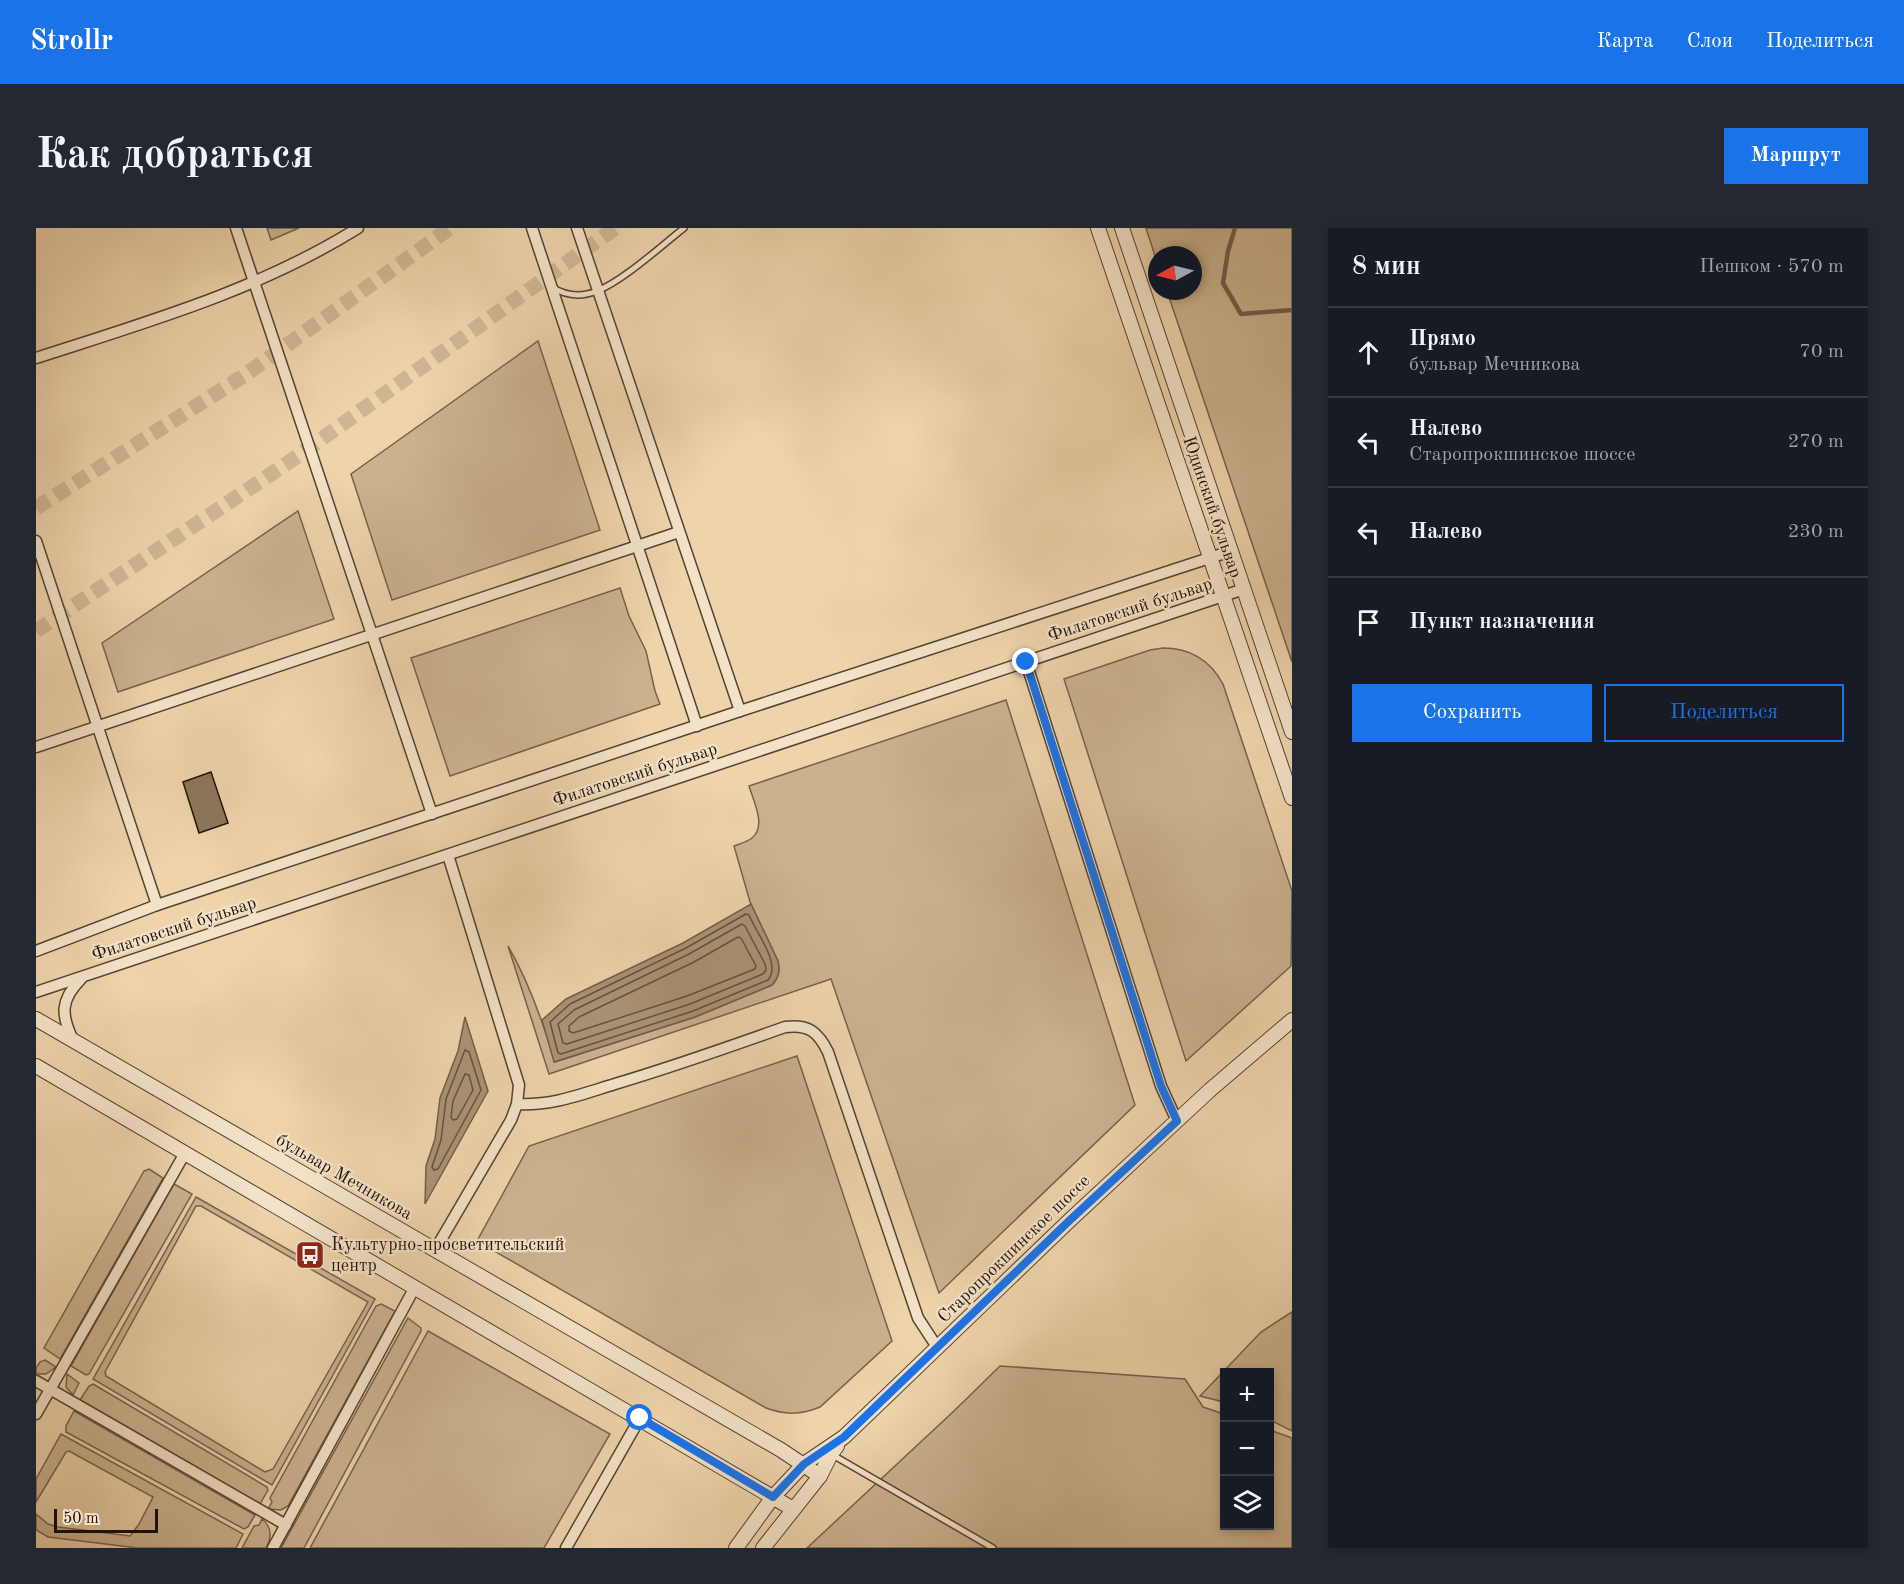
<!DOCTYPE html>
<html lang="ru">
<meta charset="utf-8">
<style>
:root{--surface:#171b24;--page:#242831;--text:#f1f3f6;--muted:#9ea1a6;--line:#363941;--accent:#1a73e8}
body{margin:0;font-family:"Old Standard TT",serif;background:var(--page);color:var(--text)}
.controls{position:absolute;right:18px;bottom:18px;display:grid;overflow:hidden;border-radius:0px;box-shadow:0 3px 9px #0003}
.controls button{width:54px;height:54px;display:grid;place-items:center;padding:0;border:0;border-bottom:2px solid var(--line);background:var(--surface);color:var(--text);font:30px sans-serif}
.compass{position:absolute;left:1112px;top:18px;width:54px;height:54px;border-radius:50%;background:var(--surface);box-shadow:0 3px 9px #0003;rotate:263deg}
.scale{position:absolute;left:18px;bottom:15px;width:104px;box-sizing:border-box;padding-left:6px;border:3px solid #221309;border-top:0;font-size:16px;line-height:21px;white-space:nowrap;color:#221309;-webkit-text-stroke:4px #f4e2c8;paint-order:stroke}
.stop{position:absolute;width:18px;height:18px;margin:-14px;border:4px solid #1a73e8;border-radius:50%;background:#fff}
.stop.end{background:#1a73e8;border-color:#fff;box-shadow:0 2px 6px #0008}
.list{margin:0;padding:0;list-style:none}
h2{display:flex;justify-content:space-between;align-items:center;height:78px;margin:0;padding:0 24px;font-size:26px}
h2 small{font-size:20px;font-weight:400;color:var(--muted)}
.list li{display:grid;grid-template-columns:39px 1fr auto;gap:18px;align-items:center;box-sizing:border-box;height:90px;padding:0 24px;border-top:2px solid var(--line)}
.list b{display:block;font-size:22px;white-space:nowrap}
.list p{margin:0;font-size:20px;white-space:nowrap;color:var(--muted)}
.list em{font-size:20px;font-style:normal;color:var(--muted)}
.actions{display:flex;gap:12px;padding:18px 24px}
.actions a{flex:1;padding:14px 0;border:2px solid var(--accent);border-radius:0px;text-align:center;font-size:21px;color:var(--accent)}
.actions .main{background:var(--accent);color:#fff}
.icon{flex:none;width:33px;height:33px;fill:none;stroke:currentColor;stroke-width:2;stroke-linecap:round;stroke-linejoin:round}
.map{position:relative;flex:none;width:1256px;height:1320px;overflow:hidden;border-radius:0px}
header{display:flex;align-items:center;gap:36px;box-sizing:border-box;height:84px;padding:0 30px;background:var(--accent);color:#fff}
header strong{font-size:28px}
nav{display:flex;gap:33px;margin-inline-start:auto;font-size:21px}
.intro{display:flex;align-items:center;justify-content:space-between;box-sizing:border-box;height:144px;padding:0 36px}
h1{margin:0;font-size:42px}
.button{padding:15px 27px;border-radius:0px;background:var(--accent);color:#fff;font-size:21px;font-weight:700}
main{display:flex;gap:36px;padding:0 36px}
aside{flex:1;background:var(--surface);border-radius:0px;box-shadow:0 3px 9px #0003}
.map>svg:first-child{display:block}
.green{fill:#cbb28f;stroke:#76624c;stroke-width:1.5;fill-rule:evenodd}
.water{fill:#a99274;stroke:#735f49;stroke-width:1.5}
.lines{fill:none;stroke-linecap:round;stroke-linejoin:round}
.shore{stroke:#66523e;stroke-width:1.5}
.stream{stroke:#735f49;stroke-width:4.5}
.building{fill:#8c775d;stroke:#221309;stroke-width:1.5}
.secondary-tunnel{stroke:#cfb693;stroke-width:15;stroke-dasharray:15 8;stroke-linecap:butt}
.service-casing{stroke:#554332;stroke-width:8}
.minor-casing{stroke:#554332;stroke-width:13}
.tertiary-casing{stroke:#554332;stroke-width:16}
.service{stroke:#f4e2c8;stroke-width:5}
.minor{stroke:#f4e2c8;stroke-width:10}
.tertiary{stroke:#f4e2c8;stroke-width:14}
.route{stroke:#1a73e8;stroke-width:8}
.labels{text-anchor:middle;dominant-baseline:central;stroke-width:4.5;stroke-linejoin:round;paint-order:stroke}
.street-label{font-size:18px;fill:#221309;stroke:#f4e2c8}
.poi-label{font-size:18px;fill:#221309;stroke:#f4e2c8;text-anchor:start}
</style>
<header>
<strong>Strollr</strong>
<nav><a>Карта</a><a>Слои</a><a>Поделиться</a></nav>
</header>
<div class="intro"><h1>Как добраться</h1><a class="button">Маршрут</a></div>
<main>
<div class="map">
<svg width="1256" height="1320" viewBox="0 0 1256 1320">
<rect width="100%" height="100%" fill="#eed3ab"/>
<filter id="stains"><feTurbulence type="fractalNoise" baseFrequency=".00333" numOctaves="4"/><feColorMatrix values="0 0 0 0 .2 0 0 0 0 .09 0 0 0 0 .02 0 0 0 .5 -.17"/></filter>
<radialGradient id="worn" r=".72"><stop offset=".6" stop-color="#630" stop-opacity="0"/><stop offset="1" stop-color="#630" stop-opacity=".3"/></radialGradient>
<g class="green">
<path d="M231 0H263L235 12Z"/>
<path d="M1110 0H1256V434L1131 63H1157V27H1121V34Z"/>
<path d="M502 113 564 302 356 372 315 246Z"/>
<path d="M262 283 298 391 82 464 66 415Z"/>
<path d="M584 360 593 388 610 423 619 463 624 476 414 548 375 430Z"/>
<path d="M1127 420C1154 420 1174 432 1187 456L1256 663 1255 738 1150 833 1028 451 1114 422Z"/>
<path d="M970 472 1099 877 903 1065 795 751 513 846 472 718C493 754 507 794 519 834L659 789 736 757C743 749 744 743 742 733L714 674 698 618C703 616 711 614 716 610 731 598 717 572 713 558Z"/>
<path d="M761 828 856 1113 784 1179C765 1187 749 1187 730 1180L441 1013 493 918Z"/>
<path d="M113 941 127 950 24 1131 8 1120 108 943Z"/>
<path d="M138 956 156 966 53 1146 50 1147 35 1138Z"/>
<path d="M160 969 339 1071 236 1257 57 1151ZM160 978H165L332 1074 237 1241 229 1244 70 1148 69 1144Z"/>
<path d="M345 1076 359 1083 252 1278 245 1282 232 1281 236 1274 234 1270 340 1078Z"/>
<path d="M1256 1084V1203L1234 1192V1144H1188V1174L1164 1168 1225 1104Z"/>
<path d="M372 1090 385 1100V1103L268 1320H245Z"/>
<path d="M392 1103 574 1206 508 1320H274Z"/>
<path d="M9 1132 20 1139 10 1146H0V1140L4 1134Z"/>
<path d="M964 1138 1149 1151 1167 1179 1188 1186V1298H1234V1202L1256 1210V1320H771L919 1182Z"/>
<path d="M31 1146 43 1155 37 1167 30 1159Z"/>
<path d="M57 1156 231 1259 232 1262 224 1276 44 1172 53 1158Z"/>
<path d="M38 1183 219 1287 212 1299 208 1301 30 1204V1198Z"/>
<path d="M25 1206 207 1306 200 1320H102L12 1309 0 1302V1286L12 1296 22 1299 94 1308 103 1296 117 1269 33 1223 30 1224 0 1274V1251Z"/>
<path d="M226 1291C236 1299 236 1309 230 1320H206L218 1298 223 1297Z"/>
</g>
<g class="water">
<path d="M715 676 742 733C744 743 743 749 736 757L659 789 518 834 506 792 530 771 647 715Z"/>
<path d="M429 789 452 863 389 976 390 938 399 911 404 870 422 823Z"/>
</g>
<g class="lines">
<g class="shore">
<path d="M710 686 713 687C720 705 746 736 732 752L657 783 525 826 522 825 514 794 534 776 650 720Z"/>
<path d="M706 696 709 698 729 736 730 742 727 746 654 776 531 816 527 815 522 796 538 782 653 726Z"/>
<path d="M702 709 705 710 720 738 719 741 651 768 537 805 533 803V798L543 789 658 734Z"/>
<path d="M429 822 433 824 445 862 402 941 398 942 396 939 405 912 410 871Z"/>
<path d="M429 846 433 847 437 862 421 891 417 892 415 889 417 873Z"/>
</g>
<path class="stream" d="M1199 0 1192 23 1187 55 1205 86 1256 82"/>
</g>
<path class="building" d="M175 544 192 595 163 605 147 554Z"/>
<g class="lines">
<g class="secondary-tunnel">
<path d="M0 280 209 147 414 0"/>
<path d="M0 403 262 228 579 0"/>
</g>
<g class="service-casing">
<g id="service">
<path d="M516 59C530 68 546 69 561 63 587 53 625 18 648 0"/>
<path d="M795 1226 957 1320"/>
</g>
</g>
<g class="minor-casing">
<g id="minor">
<path d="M200 0 396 586"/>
<path d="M496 0 661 498"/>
<path d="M541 0 704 483"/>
<path d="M0 130C111 94 223 62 322 0"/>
<path d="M0 313 121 677"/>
<path d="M990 434 1125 858 1141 893"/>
<path d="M0 519 643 304"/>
<path d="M0 723 121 677 704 483 1195 323"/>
<path d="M0 764 1208 361"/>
<path d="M37 812C25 787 24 772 45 751"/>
<path d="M481 876C516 878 546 866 579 856 636 839 693 819 749 799 773 796 782 804 792 824L882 1090 901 1119"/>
<path d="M399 1022 475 892 481 876 483 857 412 627"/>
<path d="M0 1153 250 1297"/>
<path d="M0 1186 149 925"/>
<path d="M237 1320 379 1059"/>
<path d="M530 1320 604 1190"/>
</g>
</g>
<g class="tertiary-casing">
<g id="tertiary">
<path d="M1062 0 1256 570"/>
<path d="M1086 0 1256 504"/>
<path d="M0 791 745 1222 784 1248"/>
<path d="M0 838 757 1281"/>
<path d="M700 1320 737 1269 768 1236 808 1209 1034 992 1174 862 1256 792"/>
<path d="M727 1320 784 1248 795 1226 801 1218"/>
</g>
</g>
<use href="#service" class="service"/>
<use href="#minor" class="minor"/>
<use href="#tertiary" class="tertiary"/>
</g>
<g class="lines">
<path class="route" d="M604 1190 737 1269 768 1236 808 1209 1034 992 1141 893 1125 858 990 434"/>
</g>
<defs>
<g id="bus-square" transform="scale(1.5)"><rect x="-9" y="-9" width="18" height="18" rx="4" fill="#8f2418" stroke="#f4e2c8"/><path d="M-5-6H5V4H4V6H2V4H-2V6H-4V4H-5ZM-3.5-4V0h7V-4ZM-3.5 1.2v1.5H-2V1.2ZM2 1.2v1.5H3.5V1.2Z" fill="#fff"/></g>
</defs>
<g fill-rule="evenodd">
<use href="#bus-square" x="274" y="1027"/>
</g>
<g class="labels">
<g class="street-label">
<text transform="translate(1176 279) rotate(71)">Юдинский бульвар</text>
<text transform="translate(1094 382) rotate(-18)">Филатовский бульвар</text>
<text transform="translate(599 547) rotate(-18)">Филатовский бульвар</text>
<text transform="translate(138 701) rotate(-18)">Филатовский бульвар</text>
<text transform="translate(308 949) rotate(30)">бульвар Мечникова</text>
<text transform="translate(978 1021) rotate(-44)">Старопрокшинское шоссе</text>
</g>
<g class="poi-label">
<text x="295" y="1017">Культурно-просветительский<tspan x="295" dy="21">центр</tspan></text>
</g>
</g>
<rect width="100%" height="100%" filter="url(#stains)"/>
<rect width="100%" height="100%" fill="url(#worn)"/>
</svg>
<div class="controls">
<button>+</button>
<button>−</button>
<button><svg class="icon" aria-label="layers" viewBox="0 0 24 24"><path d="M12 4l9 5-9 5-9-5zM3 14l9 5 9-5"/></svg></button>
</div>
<svg class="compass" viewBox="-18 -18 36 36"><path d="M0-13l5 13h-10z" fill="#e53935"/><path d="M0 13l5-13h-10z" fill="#9ea1a6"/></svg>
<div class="scale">50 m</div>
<div class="stop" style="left:604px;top:1190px"></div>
<div class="stop end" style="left:990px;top:434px"></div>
</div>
<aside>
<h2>8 мин<small>Пешком · 570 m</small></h2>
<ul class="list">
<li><svg class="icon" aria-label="ahead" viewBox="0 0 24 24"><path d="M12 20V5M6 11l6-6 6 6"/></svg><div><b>Прямо</b><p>бульвар Мечникова</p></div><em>70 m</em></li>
<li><svg class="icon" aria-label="left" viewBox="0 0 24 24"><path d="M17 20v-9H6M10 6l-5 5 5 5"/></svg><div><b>Налево</b><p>Старопрокшинское шоссе</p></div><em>270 m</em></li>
<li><svg class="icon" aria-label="left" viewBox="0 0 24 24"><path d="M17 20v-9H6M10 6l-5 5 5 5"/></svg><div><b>Налево</b></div><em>230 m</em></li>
<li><svg class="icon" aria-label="arrive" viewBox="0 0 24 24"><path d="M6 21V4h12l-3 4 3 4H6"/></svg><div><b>Пункт назначения</b></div></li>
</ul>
<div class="actions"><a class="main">Сохранить</a><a>Поделиться</a></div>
</aside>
</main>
